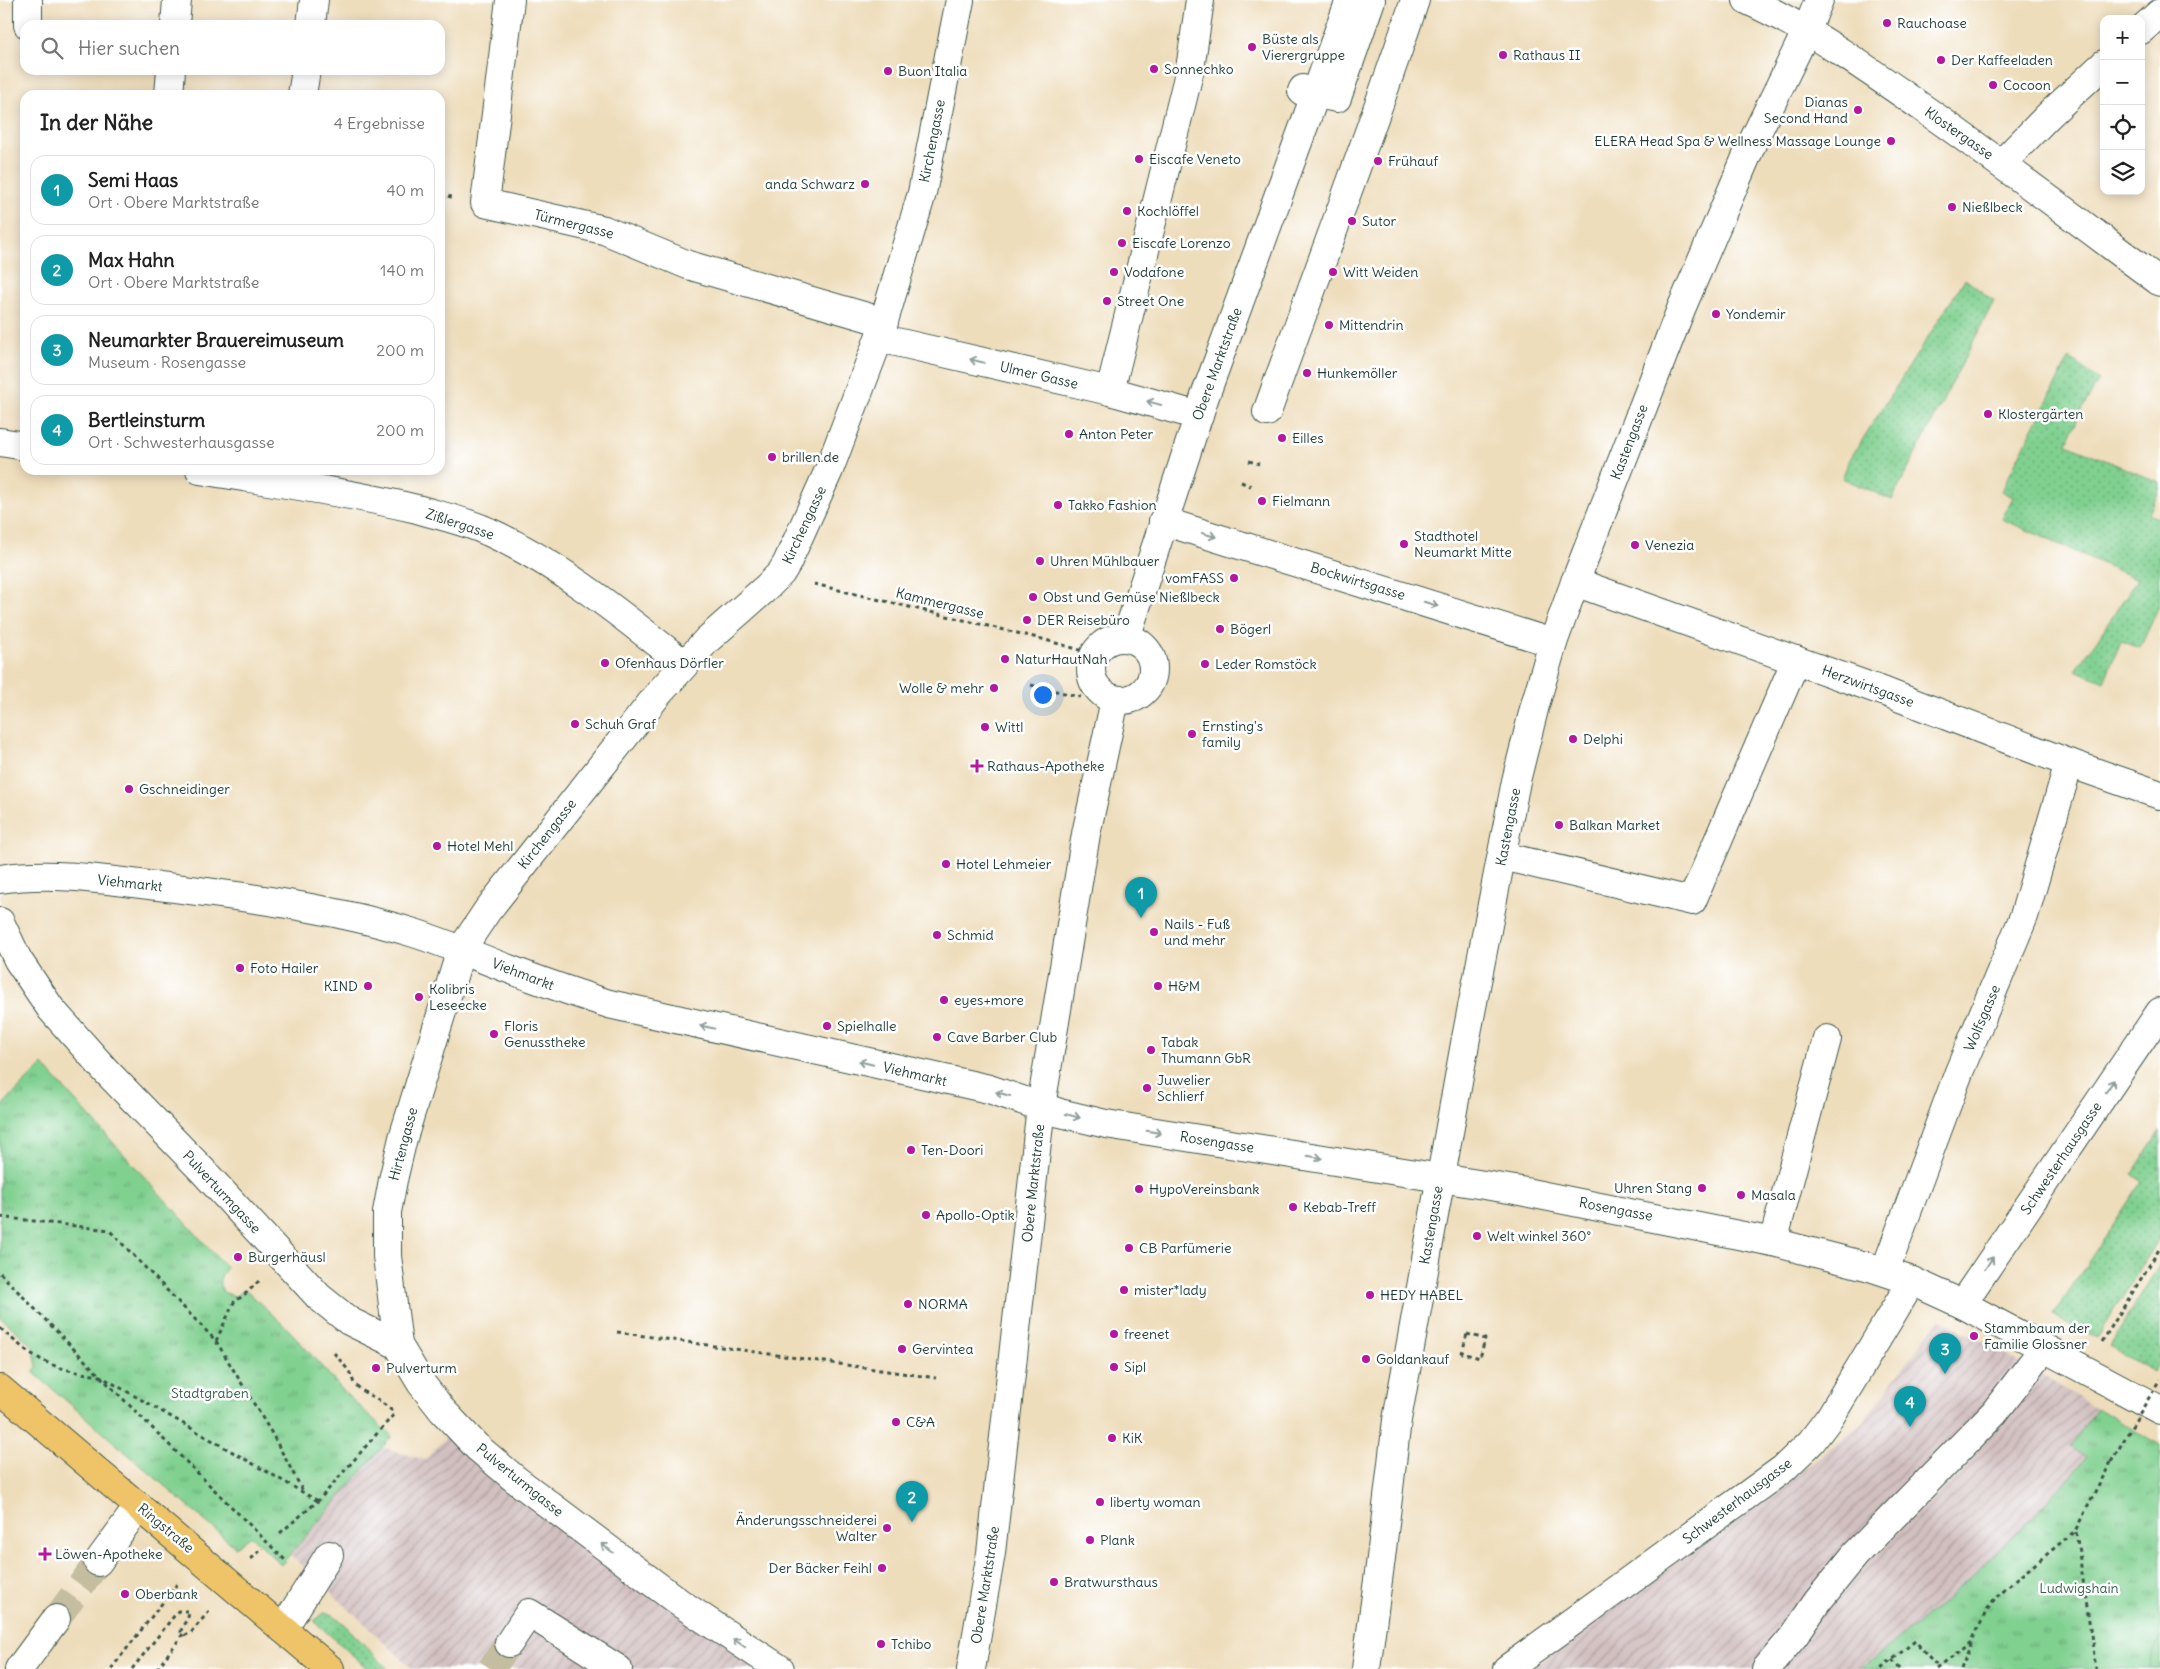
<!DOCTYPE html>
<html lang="de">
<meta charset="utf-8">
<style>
:root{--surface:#fff;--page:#f6f6f6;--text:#222;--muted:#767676;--line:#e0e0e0;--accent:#2563eb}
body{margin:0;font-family:Delius,sans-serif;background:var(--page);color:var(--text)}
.controls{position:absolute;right:15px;top:15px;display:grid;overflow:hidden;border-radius:10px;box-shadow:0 2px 12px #0003}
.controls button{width:45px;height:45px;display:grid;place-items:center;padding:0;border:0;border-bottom:1px solid var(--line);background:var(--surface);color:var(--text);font:25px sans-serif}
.you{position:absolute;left:1042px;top:694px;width:18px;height:18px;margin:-12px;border:4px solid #fff;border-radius:50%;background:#1a73e8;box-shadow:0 0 0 8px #1a73e833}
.badge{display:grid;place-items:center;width:32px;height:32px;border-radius:50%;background:var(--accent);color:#fff;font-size:16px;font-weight:700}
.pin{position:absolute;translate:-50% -41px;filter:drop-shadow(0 1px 2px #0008)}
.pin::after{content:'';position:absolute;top:26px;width:18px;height:15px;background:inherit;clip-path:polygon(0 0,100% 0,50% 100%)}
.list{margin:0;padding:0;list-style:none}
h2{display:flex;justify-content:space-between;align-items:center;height:65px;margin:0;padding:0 20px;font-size:21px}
h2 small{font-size:16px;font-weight:400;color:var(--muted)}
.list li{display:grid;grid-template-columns:32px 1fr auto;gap:15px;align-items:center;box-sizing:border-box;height:70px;margin:0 10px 10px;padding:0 10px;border:1px solid var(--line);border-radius:15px}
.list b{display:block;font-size:19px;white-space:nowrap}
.list p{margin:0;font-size:16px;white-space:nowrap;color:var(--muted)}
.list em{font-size:16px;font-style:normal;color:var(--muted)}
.icon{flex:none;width:28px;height:28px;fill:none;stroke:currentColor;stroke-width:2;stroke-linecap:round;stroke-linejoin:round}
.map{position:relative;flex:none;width:2160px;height:1669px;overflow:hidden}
.search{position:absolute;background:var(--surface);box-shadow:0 2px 12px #0003;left:20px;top:20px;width:425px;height:55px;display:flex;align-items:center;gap:12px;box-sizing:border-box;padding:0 18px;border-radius:15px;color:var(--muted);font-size:19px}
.panel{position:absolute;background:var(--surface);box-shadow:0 2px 12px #0003;left:20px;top:90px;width:425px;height:385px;border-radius:15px}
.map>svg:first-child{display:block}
.industrial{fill:url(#industrial-furrows)}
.grass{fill:url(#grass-dots);stroke:#508662}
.park{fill:url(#park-tufts);stroke:#508662}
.pitch{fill:#80d090;stroke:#508662}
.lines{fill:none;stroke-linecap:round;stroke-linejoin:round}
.minor-tunnel{stroke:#c5bda0;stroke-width:28;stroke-dasharray:28 14;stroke-linecap:butt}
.minor-casing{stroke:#3e5548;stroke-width:30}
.major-casing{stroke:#3e5548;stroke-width:30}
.path{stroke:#3e5548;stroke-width:3;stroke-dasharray:4 4;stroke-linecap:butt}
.minor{stroke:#fff;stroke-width:28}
.major{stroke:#efc469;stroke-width:28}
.path-bridge{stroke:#3e5548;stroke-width:3;stroke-dasharray:4 4;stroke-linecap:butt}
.oneway{stroke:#8f9e9a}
.poi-dot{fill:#b5179e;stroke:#fff;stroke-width:2}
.labels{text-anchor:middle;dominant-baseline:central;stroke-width:5;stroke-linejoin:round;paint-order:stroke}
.poi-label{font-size:14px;fill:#1f3d34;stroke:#fff;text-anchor:start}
.street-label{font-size:14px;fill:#1f3d34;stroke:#fff}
.park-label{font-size:14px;fill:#37624b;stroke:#fff}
</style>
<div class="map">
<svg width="2160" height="1669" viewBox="0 0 2160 1669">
<defs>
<pattern id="industrial-furrows" width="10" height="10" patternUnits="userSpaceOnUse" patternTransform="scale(1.25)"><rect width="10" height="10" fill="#d2bfbf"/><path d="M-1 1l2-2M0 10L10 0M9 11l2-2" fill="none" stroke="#aa9c9c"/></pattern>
<pattern id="grass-dots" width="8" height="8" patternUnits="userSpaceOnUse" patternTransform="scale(1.25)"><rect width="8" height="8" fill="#80d090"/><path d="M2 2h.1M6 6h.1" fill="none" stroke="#68aa76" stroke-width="1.8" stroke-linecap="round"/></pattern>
<pattern id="park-tufts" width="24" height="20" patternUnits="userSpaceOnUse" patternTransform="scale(1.25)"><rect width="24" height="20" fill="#80d090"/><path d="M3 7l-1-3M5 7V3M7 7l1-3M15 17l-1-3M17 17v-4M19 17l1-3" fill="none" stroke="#68aa76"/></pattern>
</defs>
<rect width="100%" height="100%" fill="#fff"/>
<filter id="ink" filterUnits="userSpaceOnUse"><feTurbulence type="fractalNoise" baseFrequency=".02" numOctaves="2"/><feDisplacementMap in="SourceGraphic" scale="10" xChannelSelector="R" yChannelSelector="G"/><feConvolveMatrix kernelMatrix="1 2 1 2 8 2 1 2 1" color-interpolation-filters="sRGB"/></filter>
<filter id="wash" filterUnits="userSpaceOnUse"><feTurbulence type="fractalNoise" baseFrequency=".0096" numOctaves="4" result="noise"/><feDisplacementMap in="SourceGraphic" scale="20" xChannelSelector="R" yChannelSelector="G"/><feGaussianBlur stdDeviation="1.12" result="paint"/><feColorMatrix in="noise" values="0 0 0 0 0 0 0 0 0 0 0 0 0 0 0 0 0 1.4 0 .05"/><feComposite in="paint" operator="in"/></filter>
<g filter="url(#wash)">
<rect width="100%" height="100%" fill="#edb"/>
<g class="industrial">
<path d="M1940 1319 1989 1344 2096 1408 2071 1446 2087 1457 2037 1516 1975 1575 1928 1615 1860 1669H1530L1818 1459 1863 1422Z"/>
<path d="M447 1436 481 1465 768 1669H413L290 1554 382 1447 425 1460Z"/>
</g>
<g class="grass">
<path d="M1965 279 1994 301 1892 500 1842 478 1850 459Z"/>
<path d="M2069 358 2099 380 2081 411 2067 444 2160 483V488L2149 514 2160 519V604L2140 648 2121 641 2104 682 2075 670 2097 640 2137 579 2002 519 2013 497 2001 491Z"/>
<path d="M2160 1131V1237L2097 1339 2053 1315 2142 1181 2132 1174Z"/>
<path d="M2160 1264V1361L2153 1372 2109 1346Z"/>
<path d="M323 1613 332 1614 338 1618 388 1669H368L314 1621Z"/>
</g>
<g class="park">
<path d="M43 1065 227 1268C220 1276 217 1282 223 1292L235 1296 246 1290 290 1331 347 1395 392 1436 281 1565 251 1536 235 1547 33 1372 37 1367 33 1346 0 1317V1107Z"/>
<path d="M2096 1408 2160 1445V1669H1860C1945 1603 2018 1540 2087 1457L2071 1446Z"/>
</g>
<path class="pitch" d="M2160 1637V1669H2149L2152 1653Z"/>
</g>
<g filter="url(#ink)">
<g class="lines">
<g class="minor-tunnel">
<path d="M56 1619 98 1562"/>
<path d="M491 1669 509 1643"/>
</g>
<g class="minor-casing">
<g id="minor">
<path d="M510 0 485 203 604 230 688 265 884 322"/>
<path d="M1747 0C1815 31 1876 75 1937 118 2012 171 2086 227 2160 282"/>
<path d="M28 25V0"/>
<path d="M175 25 177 0"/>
<path d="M311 25 314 0"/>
<path d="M2141 30 2160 13"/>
<path d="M1303 89 1302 91 1337 98 1371 0"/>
<path d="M169 95 171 70"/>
<path d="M302 95 306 70"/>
<path d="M2001 164 2049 115 2104 64"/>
<path d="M879 338 1110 391 1199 416"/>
<path d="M1110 391 1190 69 1200 0"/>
<path d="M1267 412C1316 275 1369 138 1415 0"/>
<path d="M0 442 25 446"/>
<path d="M200 470C272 482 346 492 417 509 441 516 466 521 489 532 560 564 623 616 684 664"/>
<path d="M1163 521 1553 643"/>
<path d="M1575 582 1885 692 2069 763 2160 795"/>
<circle cx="1122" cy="669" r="31"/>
<path d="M1126 638 1205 396 1350 0"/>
<path d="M1502 856 1692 901 1796 660"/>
<path d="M0 879C53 871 105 880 158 886 242 896 333 908 414 933 446 943 477 957 509 969 542 982 575 993 609 1004L989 1089 1060 1113 1106 1124 1515 1190 1773 1242 1870 1267 1912 1281 1962 1304 2160 1410"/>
<path d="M0 922 18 960 51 1009 106 1071 203 1171 319 1297 349 1321 398 1345 421 1383 443 1411 477 1447 515 1479 680 1603 780 1669"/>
<path d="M1773 1242 1827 1039"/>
<path d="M1885 1271 1959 1072 2024 916 2069 763"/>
<path d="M1962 1304 2160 1012"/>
<path d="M398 1345 387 1256V1212L393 1180 403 1138 461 950 487 911 659 693 707 640 767 587 781 573 787 563 829 470 879 338 922 193 960 0"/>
<path d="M98 1562 139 1506"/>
<path d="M283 1629 329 1555"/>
<path d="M509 1643 529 1613 618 1669"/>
<path d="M19 1669 56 1619"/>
<path d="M971 1669 991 1553 1041 1106 1086 834 1115 700"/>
<path d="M1366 1669 1381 1558 1397 1420 1466 1038 1516 781 1535 705 1553 643 1575 582 1681 309 1754 139 1807 30 1819 0"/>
<path d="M1507 1669 1783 1469 1811 1442 1830 1417 1912 1281"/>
<path d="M1766 1669 1794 1636 1817 1602 1855 1555 1994 1413 2044 1348"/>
</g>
</g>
<g class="major-casing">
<path id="major" d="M0 1389 330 1669"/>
</g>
<g class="path">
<path d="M440 195 452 197"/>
<path d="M1249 461 1259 464"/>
<path d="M1241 482 1251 486"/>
<path d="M814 584 1042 639 1094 654"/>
<path d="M1031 685 1081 697"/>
<path d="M0 1217 109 1230 216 1341 235 1300 242 1297 259 1281"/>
<path d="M0 1273 100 1376 285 1560"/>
<path d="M0 1328C36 1361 52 1369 100 1376L318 1501"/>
<path d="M617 1332 936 1378"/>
<path d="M1467 1334 1485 1339 1480 1358 1462 1353Z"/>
<path d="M216 1341 271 1432 304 1493"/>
<path d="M2102 1342 2160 1248"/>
<path d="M334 1353 349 1371 354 1383 361 1390 380 1401 395 1413"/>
<path d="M2076 1532 2096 1669"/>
<path d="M280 1533 318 1501 396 1412"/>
<path d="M251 1559 263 1548"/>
<path d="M1892 1660 1900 1669"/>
<path d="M111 1669 177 1584"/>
<path d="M132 1669 178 1611H189C189 1621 182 1623 181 1632L185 1635 190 1634 209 1611"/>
<path d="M157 1669 183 1634"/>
<path d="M1881 1669 1915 1641 1939 1668"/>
<path d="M1937 1669 1971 1643 1986 1611 2000 1593 2075 1531 2111 1462"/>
<path d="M1961 1669 1971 1644"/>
</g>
<use href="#minor" class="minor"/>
<use href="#major" class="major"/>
<path class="path-bridge" d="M2111 1462 2160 1379"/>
</g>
<defs><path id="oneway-shaft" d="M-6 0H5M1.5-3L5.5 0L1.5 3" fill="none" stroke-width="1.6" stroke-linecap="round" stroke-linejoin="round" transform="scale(1.25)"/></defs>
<g class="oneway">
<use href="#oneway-shaft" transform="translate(977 361) rotate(-167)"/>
<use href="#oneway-shaft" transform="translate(1154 403) rotate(-165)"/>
<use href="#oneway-shaft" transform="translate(1209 535) rotate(16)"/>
<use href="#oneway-shaft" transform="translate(1431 604) rotate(17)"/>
<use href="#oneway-shaft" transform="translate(707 1027) rotate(-168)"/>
<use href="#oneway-shaft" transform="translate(866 1063) rotate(-167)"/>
<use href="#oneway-shaft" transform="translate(2110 1086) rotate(-56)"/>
<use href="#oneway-shaft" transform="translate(1003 1094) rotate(-164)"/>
<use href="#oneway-shaft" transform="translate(1073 1116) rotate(15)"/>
<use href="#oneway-shaft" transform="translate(1154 1132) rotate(9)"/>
<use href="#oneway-shaft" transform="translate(1315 1157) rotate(9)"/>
<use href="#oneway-shaft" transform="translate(1989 1263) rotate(-56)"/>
<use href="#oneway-shaft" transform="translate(607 1548) rotate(-143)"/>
<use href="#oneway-shaft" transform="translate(739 1643) rotate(-146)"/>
</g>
</g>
<g class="poi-dot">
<circle cx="1887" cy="23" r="5"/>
<circle cx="1252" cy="47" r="5"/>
<circle cx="1503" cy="55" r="5"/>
<circle cx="1941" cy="60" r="5"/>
<circle cx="1154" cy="69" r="5"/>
<circle cx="888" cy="71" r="5"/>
<circle cx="1993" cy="85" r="5"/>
<circle cx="1858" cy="110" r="5"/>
<circle cx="1891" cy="141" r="5"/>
<circle cx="1139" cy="159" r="5"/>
<circle cx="1378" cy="161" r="5"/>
<circle cx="865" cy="184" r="5"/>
<circle cx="1952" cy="207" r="5"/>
<circle cx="1127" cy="211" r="5"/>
<circle cx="1352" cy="221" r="5"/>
<circle cx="1122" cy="243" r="5"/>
<circle cx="1114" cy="272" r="5"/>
<circle cx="1333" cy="272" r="5"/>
<circle cx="1107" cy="301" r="5"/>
<circle cx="1716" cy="314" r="5"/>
<circle cx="1329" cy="325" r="5"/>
<circle cx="1307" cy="373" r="5"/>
<circle cx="1988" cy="414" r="5"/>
<circle cx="1069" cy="434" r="5"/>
<circle cx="1282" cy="438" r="5"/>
<circle cx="772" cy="457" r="5"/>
<circle cx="1262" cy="501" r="5"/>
<circle cx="1058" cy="505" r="5"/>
<circle cx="1404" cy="544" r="5"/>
<circle cx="1635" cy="545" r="5"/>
<circle cx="1040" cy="561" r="5"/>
<circle cx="1234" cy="578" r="5"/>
<circle cx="1033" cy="597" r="5"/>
<circle cx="1027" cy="620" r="5"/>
<circle cx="1220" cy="629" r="5"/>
<circle cx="1005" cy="659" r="5"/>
<circle cx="605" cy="663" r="5"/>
<circle cx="1205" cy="664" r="5"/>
<circle cx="994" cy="688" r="5"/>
<circle cx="575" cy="724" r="5"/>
<circle cx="985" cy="727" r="5"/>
<circle cx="1192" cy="734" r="5"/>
<circle cx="1573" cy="739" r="5"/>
<path d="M974.5 758.5h5v5h5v5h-5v5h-5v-5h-5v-5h5z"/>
<circle cx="129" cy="789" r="5"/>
<circle cx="1559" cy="825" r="5"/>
<circle cx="437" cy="846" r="5"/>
<circle cx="946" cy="864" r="5"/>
<circle cx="1154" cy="932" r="5"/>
<circle cx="937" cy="935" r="5"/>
<circle cx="240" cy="968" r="5"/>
<circle cx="368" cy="986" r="5"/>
<circle cx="1158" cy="986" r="5"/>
<circle cx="419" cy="997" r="5"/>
<circle cx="944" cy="1000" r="5"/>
<circle cx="827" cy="1026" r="5"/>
<circle cx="494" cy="1034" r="5"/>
<circle cx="937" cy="1037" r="5"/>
<circle cx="1151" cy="1050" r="5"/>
<circle cx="1147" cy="1088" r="5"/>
<circle cx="911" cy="1150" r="5"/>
<circle cx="1702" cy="1188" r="5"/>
<circle cx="1139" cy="1189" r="5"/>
<circle cx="1741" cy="1195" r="5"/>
<circle cx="1293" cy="1207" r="5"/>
<circle cx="926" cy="1215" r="5"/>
<circle cx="1477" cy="1236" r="5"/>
<circle cx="1129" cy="1248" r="5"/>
<circle cx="238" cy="1257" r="5"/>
<circle cx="1124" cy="1290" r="5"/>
<circle cx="1370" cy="1295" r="5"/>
<circle cx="908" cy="1304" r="5"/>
<circle cx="1114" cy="1334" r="5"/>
<circle cx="1974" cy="1336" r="5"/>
<circle cx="902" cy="1349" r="5"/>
<circle cx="1366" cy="1359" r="5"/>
<circle cx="1114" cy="1367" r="5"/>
<circle cx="376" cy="1368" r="5"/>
<circle cx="896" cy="1422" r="5"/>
<circle cx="1112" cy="1438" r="5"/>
<circle cx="1100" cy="1502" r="5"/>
<circle cx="887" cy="1528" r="5"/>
<circle cx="1090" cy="1540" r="5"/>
<path d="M42.5 1546.5h5v5h5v5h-5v5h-5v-5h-5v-5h5z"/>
<circle cx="882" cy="1568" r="5"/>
<circle cx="1054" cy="1582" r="5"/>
<circle cx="125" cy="1594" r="5"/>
<circle cx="881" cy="1644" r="5"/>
</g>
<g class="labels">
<g class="poi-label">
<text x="1897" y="23">Rauchoase</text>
<text x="1262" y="39">Büste als<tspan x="1262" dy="16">Vierergruppe</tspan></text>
<text x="1513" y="55">Rathaus II</text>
<text x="1951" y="60">Der Kaffeeladen</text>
<text x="1164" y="69">Sonnechko</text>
<text x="898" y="71">Buon Italia</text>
<text x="2003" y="85">Cocoon</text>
<text x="1848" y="102" text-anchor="end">Dianas<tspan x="1848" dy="16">Second Hand</tspan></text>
<text x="1881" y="141" text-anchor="end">ELERA Head Spa &amp; Wellness Massage Lounge</text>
<text x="1149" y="159">Eiscafe Veneto</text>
<text x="1388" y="161">Frühauf</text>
<text x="855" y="184" text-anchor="end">anda Schwarz</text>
<text x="1962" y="207">Nießlbeck</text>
<text x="1137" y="211">Kochlöffel</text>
<text x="1362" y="221">Sutor</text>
<text x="1132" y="243">Eiscafe Lorenzo</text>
<text x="1124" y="272">Vodafone</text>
<text x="1343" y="272">Witt Weiden</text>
<text x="1117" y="301">Street One</text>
<text x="1726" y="314">Yondemir</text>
<text x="1339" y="325">Mittendrin</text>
<text x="1317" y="373">Hunkemöller</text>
<text x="1998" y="414">Klostergärten</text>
<text x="1079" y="434">Anton Peter</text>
<text x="1292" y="438">Eilles</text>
<text x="782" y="457">brillen.de</text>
<text x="1272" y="501">Fielmann</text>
<text x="1068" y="505">Takko Fashion</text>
<text x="1414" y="536">Stadthotel<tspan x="1414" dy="16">Neumarkt Mitte</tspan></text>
<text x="1645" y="545">Venezia</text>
<text x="1050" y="561">Uhren Mühlbauer</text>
<text x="1224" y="578" text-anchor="end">vomFASS</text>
<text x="1043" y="597">Obst und Gemüse Nießlbeck</text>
<text x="1037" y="620">DER Reisebüro</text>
<text x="1230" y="629">Bögerl</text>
<text x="1015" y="659">NaturHautNah</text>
<text x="615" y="663">Ofenhaus Dörfler</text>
<text x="1215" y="664">Leder Romstöck</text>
<text x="984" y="688" text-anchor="end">Wolle &amp; mehr</text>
<text x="585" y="724">Schuh Graf</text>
<text x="1202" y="726">Ernsting's<tspan x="1202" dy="16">family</tspan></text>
<text x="995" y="727">Wittl</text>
<text x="1583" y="739">Delphi</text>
<text x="987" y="766">Rathaus-Apotheke</text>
<text x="139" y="789">Gschneidinger</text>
<text x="1569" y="825">Balkan Market</text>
<text x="447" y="846">Hotel Mehl</text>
<text x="956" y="864">Hotel Lehmeier</text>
<text x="1164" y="924">Nails - Fuß<tspan x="1164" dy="16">und mehr</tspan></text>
<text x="947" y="935">Schmid</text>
<text x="250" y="968">Foto Hailer</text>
<text x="358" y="986" text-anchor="end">KIND</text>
<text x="1168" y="986">H&amp;M</text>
<text x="429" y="989">Kolibris<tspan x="429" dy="16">Leseecke</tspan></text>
<text x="954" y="1000">eyes+more</text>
<text x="504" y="1026">Floris<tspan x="504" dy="16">Genusstheke</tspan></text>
<text x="837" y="1026">Spielhalle</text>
<text x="947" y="1037">Cave Barber Club</text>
<text x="1161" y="1042">Tabak<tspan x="1161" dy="16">Thumann GbR</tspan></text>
<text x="1157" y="1080">Juwelier<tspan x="1157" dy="16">Schlierf</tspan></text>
<text x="921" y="1150">Ten-Doori</text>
<text x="1692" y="1188" text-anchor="end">Uhren Stang</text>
<text x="1149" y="1189">HypoVereinsbank</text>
<text x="1751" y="1195">Masala</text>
<text x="1303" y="1207">Kebab-Treff</text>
<text x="936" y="1215">Apollo-Optik</text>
<text x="1487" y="1236">Welt winkel 360°</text>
<text x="1139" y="1248">CB Parfümerie</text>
<text x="248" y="1257">Burgerhäusl</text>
<text x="1134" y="1290">mister*lady</text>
<text x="1380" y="1295">HEDY HABEL</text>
<text x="918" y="1304">NORMA</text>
<text x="1984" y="1328">Stammbaum der<tspan x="1984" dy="16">Familie Glossner</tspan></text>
<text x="1124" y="1334">freenet</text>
<text x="912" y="1349">Gervintea</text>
<text x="1376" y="1359">Goldankauf</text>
<text x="1124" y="1367">Sipl</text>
<text x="386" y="1368">Pulverturm</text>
<text x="906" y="1422">C&amp;A</text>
<text x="1122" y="1438">KiK</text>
<text x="1110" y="1502">liberty woman</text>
<text x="877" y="1520" text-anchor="end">Änderungsschneiderei<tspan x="877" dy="16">Walter</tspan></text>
<text x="1100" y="1540">Plank</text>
<text x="55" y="1554">Löwen-Apotheke</text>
<text x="872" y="1568" text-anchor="end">Der Bäcker Feihl</text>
<text x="1064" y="1582">Bratwursthaus</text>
<text x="135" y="1594">Oberbank</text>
<text x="891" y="1644">Tchibo</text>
</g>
<g class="street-label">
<text transform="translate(1959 133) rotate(35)">Klostergasse</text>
<text transform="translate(932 141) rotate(-79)">Kirchengasse</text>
<text transform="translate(574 224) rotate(14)">Türmergasse</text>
<text transform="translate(1217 364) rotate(-70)">Obere Marktstraße</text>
<text transform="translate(1039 375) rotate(13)">Ulmer Gasse</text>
<text transform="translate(1629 442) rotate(-69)">Kastengasse</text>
<text transform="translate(460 524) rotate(18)">Zißlergasse</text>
<text transform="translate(804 525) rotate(-65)">Kirchengasse</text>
<text transform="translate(1358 581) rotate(17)">Bockwirtsgasse</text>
<text transform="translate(940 603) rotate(14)">Kammergasse</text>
<text transform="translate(1868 686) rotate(20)">Herzwirtsgasse</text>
<text transform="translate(1508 827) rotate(-79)">Kastengasse</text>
<text transform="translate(547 834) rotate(-52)">Kirchengasse</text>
<text transform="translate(130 883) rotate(6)">Viehmarkt</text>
<text transform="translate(523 974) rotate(21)">Viehmarkt</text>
<text transform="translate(1982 1018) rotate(-67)">Wolfsgasse</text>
<text transform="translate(915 1074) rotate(13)">Viehmarkt</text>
<text transform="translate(1217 1142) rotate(9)">Rosengasse</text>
<text transform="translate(403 1144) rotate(-75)">Hirtengasse</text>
<text transform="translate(2061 1158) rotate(-56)">Schwesterhausgasse</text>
<text transform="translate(1033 1183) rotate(-84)">Obere Marktstraße</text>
<text transform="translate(222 1192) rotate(47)">Pulverturmgasse</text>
<text transform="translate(1616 1209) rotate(11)">Rosengasse</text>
<text transform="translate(1431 1225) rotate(-80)">Kastengasse</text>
<text transform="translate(520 1480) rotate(39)">Pulverturmgasse</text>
<text transform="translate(1737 1501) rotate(-37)">Schwesterhausgasse</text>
<text transform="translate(166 1528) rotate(40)">Ringstraße</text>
<text transform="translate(985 1585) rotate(-81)">Obere Marktstraße</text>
</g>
<g class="park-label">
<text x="210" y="1393">Stadtgraben</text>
<text x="2079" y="1588">Ludwigshain</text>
</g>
</g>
</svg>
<div class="controls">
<button>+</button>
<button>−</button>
<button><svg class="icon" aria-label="locate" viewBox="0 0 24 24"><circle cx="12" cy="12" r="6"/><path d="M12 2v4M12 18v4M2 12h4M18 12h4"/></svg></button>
<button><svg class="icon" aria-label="layers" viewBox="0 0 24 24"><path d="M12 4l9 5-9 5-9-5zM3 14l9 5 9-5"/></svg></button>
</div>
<div class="you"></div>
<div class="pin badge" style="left:1141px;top:918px;background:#0f9aa8">1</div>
<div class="pin badge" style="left:912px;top:1522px;background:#0f9aa8">2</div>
<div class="pin badge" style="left:1945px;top:1374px;background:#0f9aa8">3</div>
<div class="pin badge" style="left:1910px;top:1427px;background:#0f9aa8">4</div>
<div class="search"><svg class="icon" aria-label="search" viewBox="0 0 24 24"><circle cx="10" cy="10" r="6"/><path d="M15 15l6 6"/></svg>Hier suchen</div>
<section class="panel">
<h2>In der Nähe<small>4 Ergebnisse</small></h2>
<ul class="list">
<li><span class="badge" style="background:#0f9aa8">1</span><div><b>Semi Haas</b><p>Ort · Obere Marktstraße</p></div><em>40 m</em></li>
<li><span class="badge" style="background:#0f9aa8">2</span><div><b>Max Hahn</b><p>Ort · Obere Marktstraße</p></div><em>140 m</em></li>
<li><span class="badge" style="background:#0f9aa8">3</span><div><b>Neumarkter Brauereimuseum</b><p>Museum · Rosengasse</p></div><em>200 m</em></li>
<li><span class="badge" style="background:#0f9aa8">4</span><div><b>Bertleinsturm</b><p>Ort · Schwesterhausgasse</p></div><em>200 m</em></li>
</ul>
</section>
</div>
